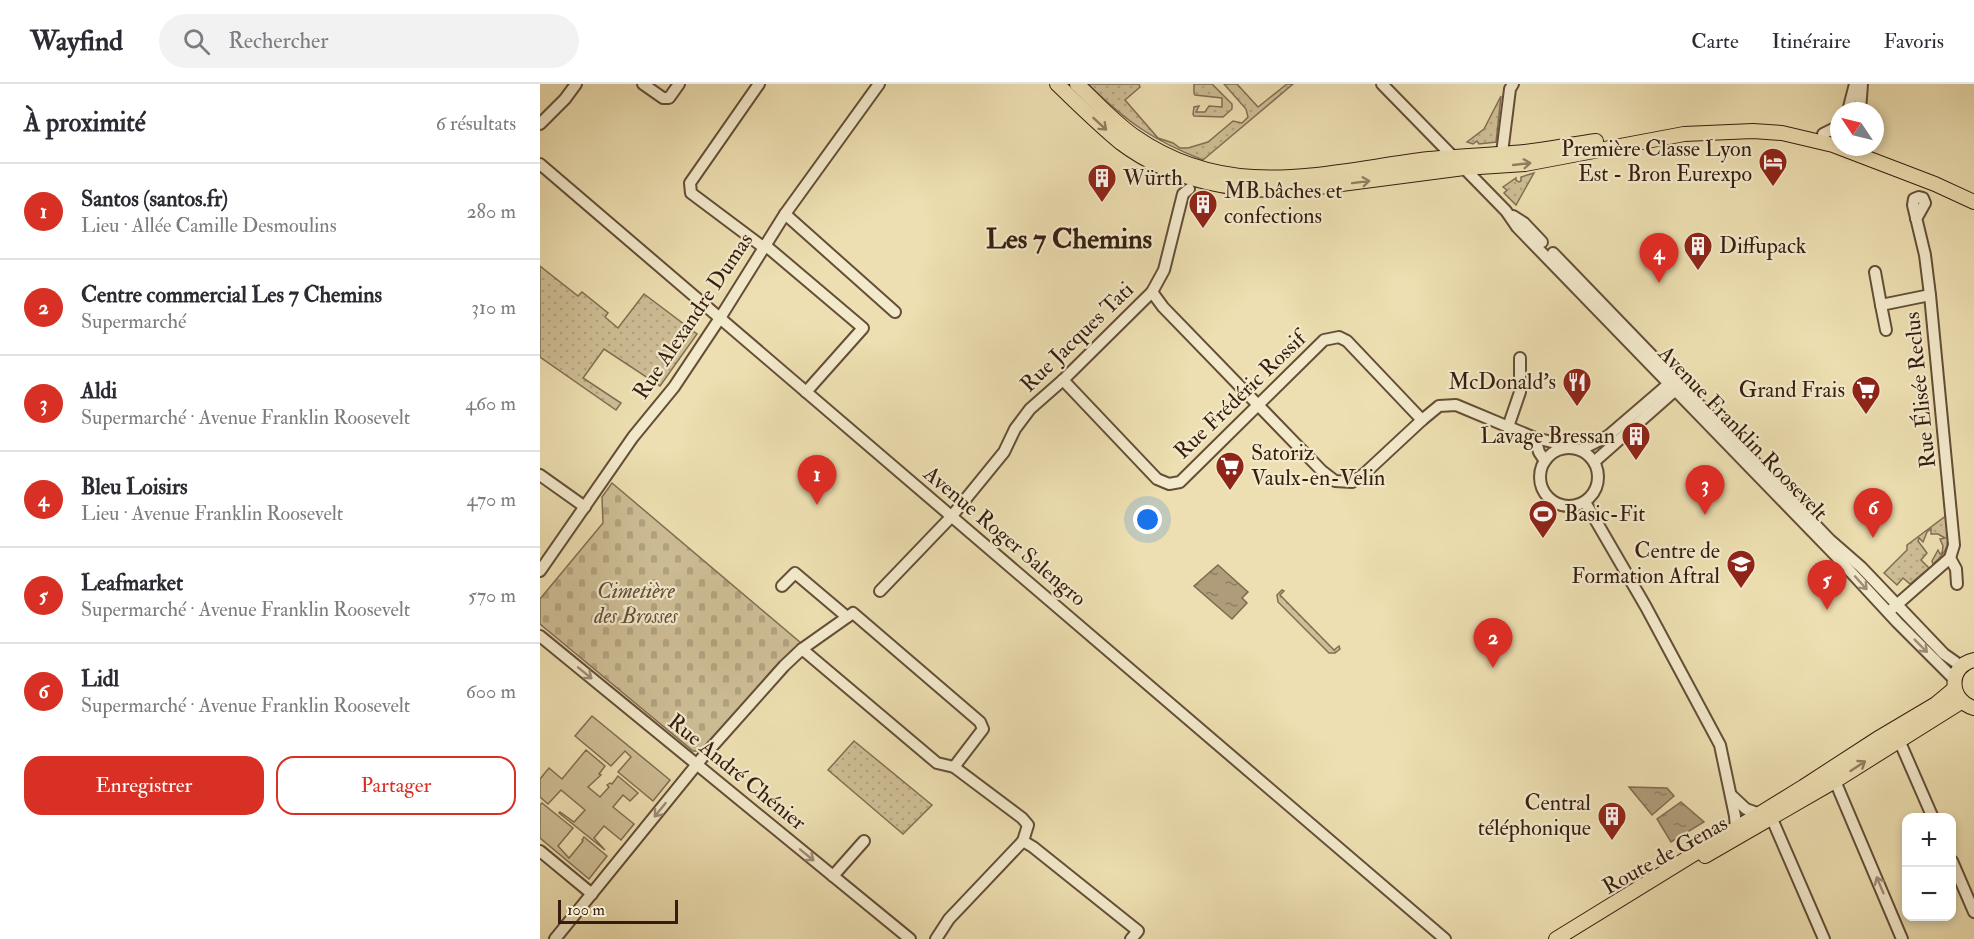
<!DOCTYPE html>
<html lang="fr">
<meta charset="utf-8">
<style>
:root{--surface:#fff;--page:#f2f2f3;--text:#2b2b33;--muted:#7c7c81;--line:#e1e1e2;--accent:#d93025}
body{margin:0;font-family:"IM FELL Double Pica",serif;background:var(--page);color:var(--text)}
.controls{position:absolute;right:18px;bottom:18px;display:grid;overflow:hidden;border-radius:12px;box-shadow:0 3px 9px #0003}
.controls button{width:54px;height:54px;display:grid;place-items:center;padding:0;border:0;border-bottom:2px solid var(--line);background:var(--surface);color:var(--text);font:30px sans-serif}
.compass{position:absolute;left:1290px;top:18px;width:54px;height:54px;border-radius:50%;background:var(--surface);box-shadow:0 3px 9px #0003;rotate:305deg}
.scale{position:absolute;left:18px;bottom:15px;width:120px;box-sizing:border-box;padding-left:6px;border:3px solid #371d10;border-top:0;font-size:16px;line-height:21px;white-space:nowrap;color:#371d10;-webkit-text-stroke:4px #f3eacc;paint-order:stroke}
.you{position:absolute;left:608px;top:436px;width:21px;height:21px;margin:-15px;border:4px solid #fff;border-radius:50%;background:#1a73e8;box-shadow:0 0 0 9px #1a73e833}
.badge{display:grid;place-items:center;width:39px;height:39px;border-radius:50%;background:var(--accent);color:#fff;font-size:20px;font-weight:700}
.pin{position:absolute;translate:-50% -50px;filter:drop-shadow(0 2px 3px #0008)}
.pin::after{content:'';position:absolute;top:32px;width:21px;height:18px;background:inherit;clip-path:polygon(0 0,100% 0,50% 100%)}
.list{margin:0;padding:0;list-style:none}
h2{display:flex;justify-content:space-between;align-items:center;height:78px;margin:0;padding:0 24px;font-size:26px}
h2 small{font-size:20px;font-weight:400;color:var(--muted)}
.list li{display:grid;grid-template-columns:39px 1fr auto;gap:18px;align-items:center;box-sizing:border-box;height:96px;padding:0 24px;border-top:2px solid var(--line)}
.list b{display:block;font-size:22px;white-space:nowrap}
.list p{margin:0;font-size:20px;white-space:nowrap;color:var(--muted)}
.list em{font-size:20px;font-style:normal;color:var(--muted)}
.actions{display:flex;gap:12px;padding:18px 24px}
.actions a{flex:1;padding:14px 0;border:2px solid var(--accent);border-radius:18px;text-align:center;font-size:21px;color:var(--accent)}
.actions .main{background:var(--accent);color:#fff}
.icon{flex:none;width:33px;height:33px;fill:none;stroke:currentColor;stroke-width:2;stroke-linecap:round;stroke-linejoin:round}
.map{position:relative;flex:none;width:1434px;height:855px;overflow:hidden}
header{display:flex;align-items:center;gap:36px;box-sizing:border-box;height:84px;padding:0 30px;background:var(--surface);border-bottom:2px solid var(--line)}
header strong{font-size:28px}
nav{display:flex;gap:33px;margin-inline-start:auto;font-size:21px}
.search{width:420px;height:54px;background:var(--page);display:flex;align-items:center;gap:15px;box-sizing:border-box;padding:0 21px;border-radius:33px;color:var(--muted);font-size:22px}
main{display:flex}
aside{flex:1;background:var(--surface)}
.map>svg:first-child{display:block}
.grass{fill:url(#grass-dots);stroke:#826e53;stroke-width:1.5}
.cemetery{fill:url(#cemetery-stones);stroke:#826e53;stroke-width:1.5}
.garden{fill:#cebe96;stroke:#826e53;stroke-width:1.5}
.water{fill:url(#water-ripples);stroke:#7f6a50;stroke-width:1.5}
.lines{fill:none;stroke-linecap:round;stroke-linejoin:round}
.minor-casing{stroke:#644e38;stroke-width:14}
.major-casing{stroke:#371d10;stroke-width:16}
.minor{stroke:#f3eacc;stroke-width:10}
.major{stroke:#eddfb1;stroke-width:14}
.oneway{stroke:#927e60}
.oneway2{stroke:#9e8e77}
.labels{text-anchor:middle;dominant-baseline:central;stroke-width:4.5;stroke-linejoin:round;paint-order:stroke}
.poi-label{font-size:22px;fill:#371d10;stroke:#f3eacc;text-anchor:end}
.street-label{font-size:22px;fill:#371d10;stroke:#f3eacc}
.park-label{font-size:22px;font-style:italic;fill:#644d38;stroke:#f3eacc}
.district-label{font-size:28px;font-weight:bold;fill:#371d10;stroke:#f3eacc}
</style>
<header>
<strong>Wayfind</strong>
<div class="search"><svg class="icon" aria-label="search" viewBox="0 0 24 24"><circle cx="10" cy="10" r="6"/><path d="M15 15l6 6"/></svg>Rechercher</div>
<nav><a>Carte</a><a>Itinéraire</a><a>Favoris</a></nav>
</header>
<main>
<aside>
<h2>À proximité<small>6 résultats</small></h2>
<ul class="list">
<li><span class="badge">1</span><div><b>Santos (santos.fr)</b><p>Lieu · Allée Camille Desmoulins</p></div><em>280 m</em></li>
<li><span class="badge">2</span><div><b>Centre commercial Les 7 Chemins</b><p>Supermarché</p></div><em>310 m</em></li>
<li><span class="badge">3</span><div><b>Aldi</b><p>Supermarché · Avenue Franklin Roosevelt</p></div><em>460 m</em></li>
<li><span class="badge">4</span><div><b>Bleu Loisirs</b><p>Lieu · Avenue Franklin Roosevelt</p></div><em>470 m</em></li>
<li><span class="badge">5</span><div><b>Leafmarket</b><p>Supermarché · Avenue Franklin Roosevelt</p></div><em>570 m</em></li>
<li><span class="badge">6</span><div><b>Lidl</b><p>Supermarché · Avenue Franklin Roosevelt</p></div><em>600 m</em></li>
</ul>
<div class="actions"><a class="main">Enregistrer</a><a>Partager</a></div>
</aside>
<div class="map">
<svg width="1434" height="855" viewBox="0 0 1434 855">
<defs>
<pattern id="grass-dots" width="8" height="8" patternUnits="userSpaceOnUse" patternTransform="scale(1.5)"><rect width="8" height="8" fill="#cebe96"/><path d="M2 2h.1M6 6h.1" fill="none" stroke="#b2a380" stroke-width="1.8" stroke-linecap="round"/></pattern>
<pattern id="cemetery-stones" width="16" height="16" patternUnits="userSpaceOnUse" patternTransform="scale(1.5)"><rect width="16" height="16" fill="#cebe96"/><path d="M2 7V4a2 2 0 0 1 4 0v3zM10 15v-3a2 2 0 0 1 4 0v3z" fill="#b2a380"/></pattern>
<pattern id="water-ripples" width="26" height="14" patternUnits="userSpaceOnUse" patternTransform="scale(1.5)"><rect width="26" height="14" fill="#af9d7a"/><path d="M2 4q2-2 4 0t4 0M15 11q2-2 4 0t4 0" fill="none" stroke="#8f7f63"/></pattern>
</defs>
<rect width="100%" height="100%" fill="#eddfb1"/>
<filter id="stains"><feTurbulence type="fractalNoise" baseFrequency=".00333" numOctaves="4"/><feColorMatrix values="0 0 0 0 .2 0 0 0 0 .09 0 0 0 0 .02 0 0 0 .5 -.17"/></filter>
<radialGradient id="worn" r=".72"><stop offset=".6" stop-color="#630" stop-opacity="0"/><stop offset="1" stop-color="#630" stop-opacity=".3"/></radialGradient>
<g class="grass">
<path d="M548 0H599L600 3 585 16 618 54 633 59 640 64H648L668 58 693 37 702 39 708 33 706 25 684 0H697L718 23 747 0H753L663 76C612 56 587 38 548 0Z"/>
<path d="M654 0H672L692 20V25L683 33 654 32 653 30 654 23 659 22 656 28H665L669 22 682 23V14L655 11 654 9Z"/>
<path d="M961 12 956 58 939 60 937 57 933 60 927 58 944 45Z"/>
<path d="M994 89 976 121 964 109 967 106 963 103 976 94V96L979 98 981 97V93Z"/>
<path d="M0 182 38 212 42 208 68 229 65 233 78 244 104 210 157 250 120 302 64 265 43 294 81 319 76 326 0 273Z"/>
<path d="M1407 431C1408 455 1413 463 1393 480L1392 477 1398 466 1400 470 1402 469 1403 462 1400 455 1405 454 1398 450H1391V445L1387 448 1383 458 1379 454 1378 457 1387 469 1381 476 1389 484 1370 500 1363 494 1357 501 1344 489 1367 466V461Z"/>
<path d="M742 506 744 507 740 511 794 566 799 562 800 565 795 569H789L738 518 737 511Z"/>
<path d="M314 657 392 721 363 750 288 686Z"/>
</g>
<path class="cemetery" d="M72 399 261 559 234 584 162 667H153L0 540V515L63 439 62 413Z"/>
<g class="garden">
<path d="M52 632 130 696 113 717 78 688 91 673 85 667 71 682 35 652Z"/>
<path d="M46 666 65 682 59 690 61 691 48 703 60 713 69 703 67 701 70 699 72 700 78 692 98 709 90 717 83 711 73 723 94 740 81 756 64 742 54 754 65 766 19 729 20 728 34 738 45 726 21 706 8 720 0 713V695L9 684 22 695Z"/>
<path d="M2 719 33 744 18 762 29 774 43 757 42 756 44 753 67 772 49 795 0 754V721Z"/>
</g>
<g class="water">
<path d="M678 481 708 508 702 514 707 519 692 535 654 502Z"/>
<path d="M1089 703 1127 704 1134 712 1112 731Z"/>
<path d="M1141 718 1164 738 1131 758 1117 735Z"/>
</g>
<g class="lines">
<g class="minor-casing">
<g id="minor">
<path d="M103 0 123 14H129L139 0"/>
<path d="M219 0 150 99 151 109 223 163"/>
<path d="M842 0 966 127 977 143 1296 472 1357 538 1414 595"/>
<path d="M1308 27 1315 0"/>
<path d="M1320 27 1322 0"/>
<path d="M0 40 25 15 36 0"/>
<path d="M1283 50 1299 42"/>
<path d="M962 69 970 5 973 0"/>
<path d="M0 80 905 855"/>
<path d="M245 130 355 228"/>
<path d="M973 132 984 139 1002 158"/>
<path d="M225 161 323 244 266 308"/>
<path d="M1013 169 1290 456 1321 483 1404 570 1421 582"/>
<path d="M1335 188 1341 221 1390 211"/>
<path d="M612 208 623 223 782 387 795 397 812 398 824 390 882 336 899 322 916 321 995 354 1012 358 1025 364"/>
<path d="M1341 221 1346 246"/>
<path d="M523 296 617 395 629 400 640 398 784 256 799 253 807 257 882 336"/>
<path d="M968 343 980 308V274"/>
<path d="M995 354 999 368 1005 377"/>
<circle cx="1029" cy="393" r="29"/>
<path d="M1040 366 1068 352 1132 297"/>
<path d="M1054 378 1139 303"/>
<path d="M0 391 45 423"/>
<path d="M1045 418 1106 523 1180 661 1195 732 1196 743 1193 749"/>
<path d="M1410 474 1416 485 1417 500"/>
<path d="M0 487 93 353 134 303 180 234 245 130 339 0"/>
<path d="M242 502 255 489 307 533"/>
<path d="M340 507 411 433 464 368 475 345 490 325 523 296 612 208 624 186 643 110 649 105"/>
<path d="M1352 525 1410 474 1414 461 1390 211 1385 171 1373 121 1374 115 1379 113 1383 114 1385 119 1376 135"/>
<path d="M0 552 370 855"/>
<path d="M262 565 397 679 414 683 482 734 488 741 483 757"/>
<path d="M1359 656 1393 734"/>
<path d="M1289 695 1295 697 1362 855"/>
<path d="M1191 711 1206 725 1223 731"/>
<path d="M1232 735 1284 855"/>
<path d="M0 767 52 810"/>
<path d="M1412 777 1434 828"/>
<path d="M293 792 324 757"/>
<path d="M15 855 162 674 244 582 262 565 313 529 440 638 443 645 414 683"/>
<path d="M396 855 409 835 483 757 493 763 598 847 591 855"/>
</g>
</g>
<g class="major-casing">
<g id="major">
<path d="M517 0C538 20 559 41 581 59 633 98 700 110 763 105L924 84 985 80 1144 50 1213 47 1242 49 1293 61 1395 100 1434 118"/>
<path d="M537 0C556 18 573 37 594 52 690 119 783 88 889 75 920 72 952 71 984 68 1008 66 1032 60 1056 57"/>
<path d="M1434 576C1407 582 1409 617 1434 624"/>
<path d="M1165 772 1295 697 1421 618"/>
<path d="M1016 855 1263 703 1337 655 1396 620 1414 605"/>
</g>
</g>
<use href="#minor" class="minor"/>
<use href="#major" class="major"/>
</g>
<defs><path id="oneway-shaft" d="M-6 0H5M1.5-3L5.5 0L1.5 3" fill="none" stroke-width="1.6" stroke-linecap="round" stroke-linejoin="round" transform="scale(1.5)"/></defs>
<g class="oneway">
<use href="#oneway-shaft" transform="translate(560 40) rotate(43)"/>
<use href="#oneway-shaft" transform="translate(982 80) rotate(-6)"/>
<use href="#oneway-shaft" transform="translate(821 98) rotate(-7)"/>
<use href="#oneway-shaft" transform="translate(1318 682) rotate(-33)"/>
</g>
<g class="oneway2">
<use href="#oneway-shaft" transform="translate(1321 499) rotate(48)"/>
<use href="#oneway-shaft" transform="translate(1381 562) rotate(45)"/>
<use href="#oneway-shaft" transform="translate(45 589) rotate(39)"/>
<use href="#oneway-shaft" transform="translate(120 726) rotate(129)"/>
<use href="#oneway-shaft" transform="translate(267 771) rotate(39)"/>
<use href="#oneway-shaft" transform="translate(1340 801) rotate(-113)"/>
</g>
<defs>
<g id="hotel-pin" transform="scale(1.5)"><path d="M0 17L-7.5 6A9.5 9.5 0 1 1 7.5 6Z" fill="#8f2418" stroke="#f3eacc"/><path d="M-6-4.5h1.5V1H6V5H4.5V3h-9V5H-6ZM-4 0a1.8 1.8 0 1 1 3.6 0ZM.5 0V-2.5h3Q6-2.5 6 0Z" fill="#fff"/></g>
<g id="building-pin" transform="scale(1.5)"><path d="M0 17L-7.5 6A9.5 9.5 0 1 1 7.5 6Z" fill="#8f2418" stroke="#f3eacc"/><path d="M-4-6H4V6H1V3H-1V6H-4ZM-2.5-4.3h1.7v1.8h-1.7ZM.8-4.3h1.7v1.8H.8ZM-2.5-1h1.7V.8h-1.7ZM.8-1h1.7V.8H.8Z" fill="#fff"/></g>
<g id="restaurant-pin" transform="scale(1.5)"><path d="M0 17L-7.5 6A9.5 9.5 0 1 1 7.5 6Z" fill="#8f2418" stroke="#f3eacc"/><path d="M-5-6h1v4h1v-4h1v4h1v-4h1v5L-1.5 .5V6h-2V.5L-5-1ZM5-6V6H3V1.5H1.5Q1.5-4 5-6Z" fill="#fff"/></g>
<g id="supermarket-pin" transform="scale(1.5)"><path d="M0 17L-7.5 6A9.5 9.5 0 1 1 7.5 6Z" fill="#8f2418" stroke="#f3eacc"/><path d="M-6-5.5h2.5l.6 2H6L4.5 2H-2.5L-4.4-4H-6ZM-1.5 3.2a1.3 1.3 0 1 0 .1 0ZM3 3.2a1.3 1.3 0 1 0 .1 0Z" fill="#fff"/></g>
<g id="stadium-pin" transform="scale(1.5)"><path d="M0 17L-7.5 6A9.5 9.5 0 1 1 7.5 6Z" fill="#8f2418" stroke="#f3eacc"/><path d="M0-5a6.5 5 0 1 0 0 10a6.5 5 0 1 0 0-10ZM-3.5-1.8h7v3.6h-7Z" fill="#fff"/></g>
<g id="university-pin" transform="scale(1.5)"><path d="M0 17L-7.5 6A9.5 9.5 0 1 1 7.5 6Z" fill="#8f2418" stroke="#f3eacc"/><path d="M0-5L7-2L0 1L-7-2ZM-4 1L0 2.5L4 1V4Q0 6-4 4Z" fill="#fff"/></g>
</defs>
<g fill-rule="evenodd">
<use href="#hotel-pin" x="1233" y="78"/>
<use href="#building-pin" x="562" y="94"/>
<use href="#building-pin" x="663" y="120"/>
<use href="#building-pin" x="1158" y="162"/>
<use href="#restaurant-pin" x="1037" y="298"/>
<use href="#supermarket-pin" x="1326" y="306"/>
<use href="#building-pin" x="1096" y="352"/>
<use href="#supermarket-pin" x="690" y="382"/>
<use href="#stadium-pin" x="1003" y="430"/>
<use href="#university-pin" x="1201" y="480"/>
<use href="#building-pin" x="1072" y="732"/>
</g>
<g class="labels">
<g class="poi-label">
<text x="1212" y="65">Première Classe Lyon<tspan x="1212" dy="25">Est - Bron Eurexpo</tspan></text>
<text x="583" y="94" text-anchor="start">Würth</text>
<text x="684" y="107" text-anchor="start">MB bâches et<tspan x="684" dy="25">confections</tspan></text>
<text x="1179" y="162" text-anchor="start">Diffupack</text>
<text x="1016" y="298">McDonald's</text>
<text x="1305" y="306">Grand Frais</text>
<text x="1075" y="352">Lavage Bressan</text>
<text x="711" y="369" text-anchor="start">Satoriz<tspan x="711" dy="25">Vaulx-en-Velin</tspan></text>
<text x="1024" y="430" text-anchor="start">Basic-Fit</text>
<text x="1180" y="467">Centre de<tspan x="1180" dy="25">Formation Aftral</tspan></text>
<text x="1051" y="719">Central<tspan x="1051" dy="25">téléphonique</tspan></text>
</g>
<g class="street-label">
<text transform="translate(153 232) rotate(-56)">Rue Alexandre Dumas</text>
<text transform="translate(537 253) rotate(-44)">Rue Jacques Tati</text>
<text transform="translate(1380 306) rotate(-96)">Rue Élisée Reclus</text>
<text transform="translate(700 311) rotate(-44)">Rue Frédéric Rossif</text>
<text transform="translate(1203 349) rotate(46)">Avenue Franklin Roosevelt</text>
<text transform="translate(465 452) rotate(40)">Avenue Roger Salengro</text>
<text transform="translate(197 688) rotate(39)">Rue André Chénier</text>
<text transform="translate(1125 771) rotate(-29)">Route de Genas</text>
</g>
<g class="park-label">
<text x="96" y="507">Cimetière<tspan x="96" dy="25">des Brosses</tspan></text>
</g>
<g class="district-label">
<text x="529" y="155">Les 7 Chemins</text>
</g>
</g>
<rect width="100%" height="100%" filter="url(#stains)"/>
<rect width="100%" height="100%" fill="url(#worn)"/>
</svg>
<div class="controls">
<button>+</button>
<button>−</button>
</div>
<svg class="compass" viewBox="-18 -18 36 36"><path d="M0-13l5 13h-10z" fill="#e53935"/><path d="M0 13l5-13h-10z" fill="#7c7c81"/></svg>
<div class="scale">100 m</div>
<div class="you"></div>
<div class="pin badge" style="left:277px;top:421px">1</div>
<div class="pin badge" style="left:953px;top:584px">2</div>
<div class="pin badge" style="left:1165px;top:431px">3</div>
<div class="pin badge" style="left:1119px;top:199px">4</div>
<div class="pin badge" style="left:1287px;top:526px">5</div>
<div class="pin badge" style="left:1333px;top:454px">6</div>
</div>
</main>
